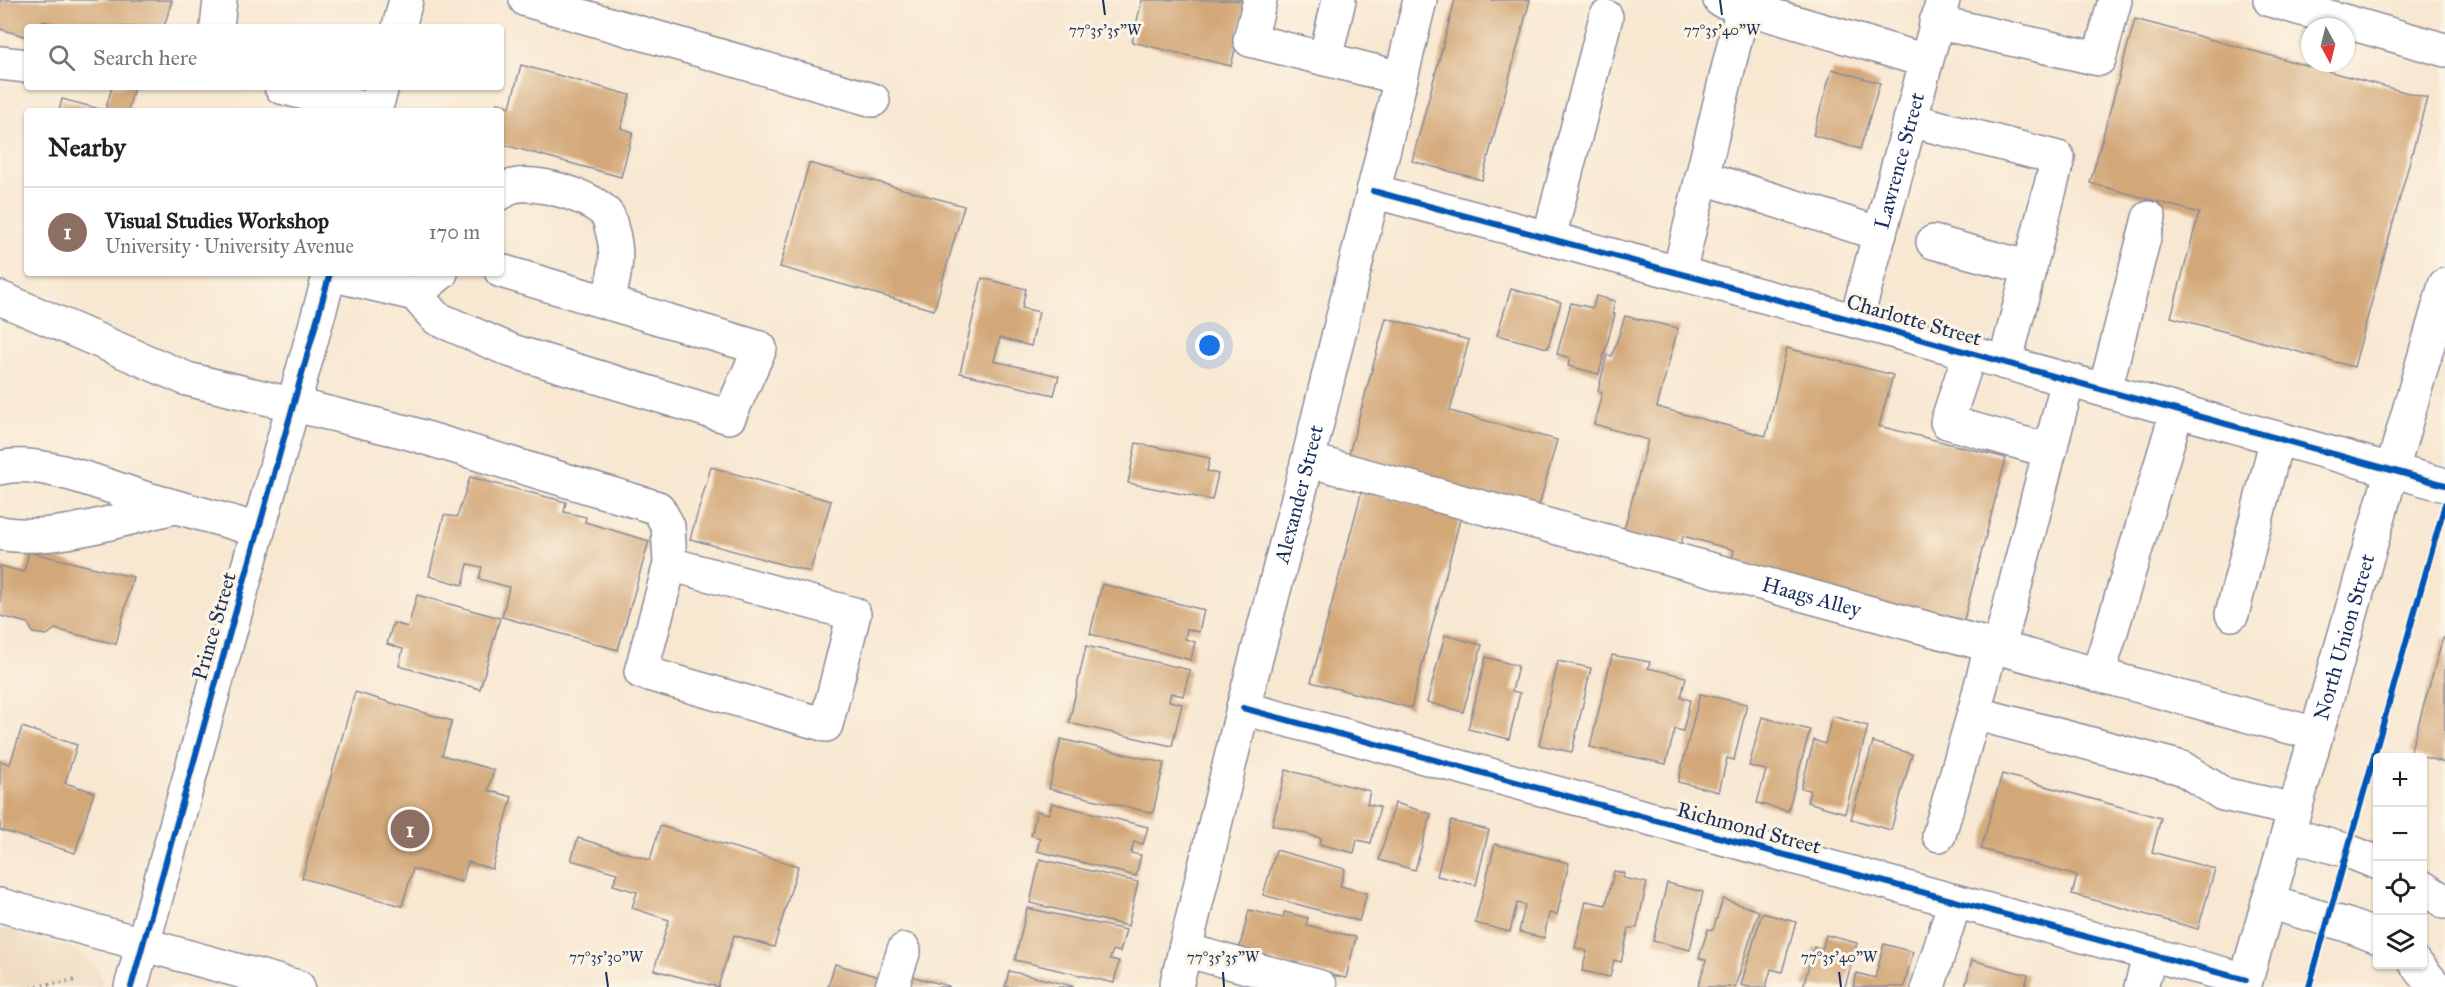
<!DOCTYPE html>
<meta charset="utf-8">
<style>
:root{--surface:#fff;--page:#f6f6f6;--text:#202124;--muted:#757577;--line:#e0e0e0;--accent:#c8321e}
body{margin:0;font-family:"IM FELL Great Primer",serif;background:var(--page);color:var(--text)}
.controls{position:absolute;right:18px;bottom:18px;display:grid;overflow:hidden;border-radius:6px;box-shadow:0 2px 4px #0004}
.controls button{width:54px;height:54px;display:grid;place-items:center;padding:0;border:0;border-bottom:2px solid var(--line);background:var(--surface);color:var(--text);font:30px sans-serif}
.compass{position:absolute;left:2301px;top:18px;width:54px;height:54px;border-radius:50%;background:var(--surface);box-shadow:0 2px 4px #0004;rotate:173deg}
.you{position:absolute;left:1210px;top:346px;width:21px;height:21px;margin:-15px;border:4px solid #fff;border-radius:50%;background:#1a73e8;box-shadow:0 0 0 9px #1a73e833}
.badge{display:grid;place-items:center;width:39px;height:39px;border-radius:50%;background:var(--accent);color:#fff;font-size:20px;font-weight:700}
.pin{position:absolute;translate:-50% -50%;border:3px solid #fff;box-shadow:0 2px 6px #0006}
.list{margin:0;padding:0;list-style:none}
h2{display:flex;justify-content:space-between;align-items:center;height:78px;margin:0;padding:0 24px;font-size:26px}
h2 small{font-size:20px;font-weight:400;color:var(--muted)}
.list li{display:grid;grid-template-columns:39px 1fr auto;gap:18px;align-items:center;box-sizing:border-box;height:90px;padding:0 24px;border-top:2px solid var(--line)}
.list b{display:block;font-size:22px;white-space:nowrap}
.list p{margin:0;font-size:20px;white-space:nowrap;color:var(--muted)}
.list em{font-size:20px;font-style:normal;color:var(--muted)}
.icon{flex:none;width:33px;height:33px;fill:none;stroke:currentColor;stroke-width:2;stroke-linecap:round;stroke-linejoin:round}
.map{position:relative;flex:none;width:2445px;height:987px;overflow:hidden}
.search{position:absolute;background:var(--surface);box-shadow:0 2px 4px #0004;left:24px;top:24px;width:480px;height:66px;display:flex;align-items:center;gap:15px;box-sizing:border-box;padding:0 21px;border-radius:6px;color:var(--muted);font-size:22px}
.panel{position:absolute;background:var(--surface);box-shadow:0 2px 4px #0004;left:24px;top:108px;width:480px;height:168px;border-radius:6px}
.map>svg:first-child{display:block}
.built{fill:#edd7bb}
.building{fill:#d3a879}
.lines{fill:none;stroke-linecap:round;stroke-linejoin:round}
.minor-casing{stroke:#8a8b98;stroke-width:36}
.major-casing{stroke:#8a8b98;stroke-width:36}
.highway-casing{stroke:#8a8b98;stroke-width:36}
.path{stroke:#8a8b98;stroke-width:4;stroke-dasharray:1.5 4.5;stroke-linecap:butt}
.minor{stroke:#fff;stroke-width:33}
.major{stroke:#fff;stroke-width:33}
.highway{stroke:#fff;stroke-width:33}
.cycleway-casing{stroke:#fcf5e5;stroke-width:10}
.cycleway{stroke:#0057b8;stroke-width:6}
.ticks{fill:none;stroke:#1b2f5e;stroke-width:2}
.labels{text-anchor:middle;dominant-baseline:central;stroke-width:6;stroke-linejoin:round;paint-order:stroke}
.street-label{font-size:21px;fill:#1b2f5e;stroke:#fcf5e5}
.ticks-label{font-size:15px;text-anchor:middle;fill:#1b2f5e;stroke:#fcf5e5;stroke-width:6;stroke-linejoin:round;paint-order:stroke}
</style>
<div class="map">
<svg width="2445" height="987" viewBox="0 0 2445 987">
<rect width="100%" height="100%" fill="#fcf5e5"/>
<filter id="ink" filterUnits="userSpaceOnUse"><feTurbulence type="fractalNoise" baseFrequency=".0167" numOctaves="2"/><feDisplacementMap in="SourceGraphic" scale="12" xChannelSelector="R" yChannelSelector="G"/><feConvolveMatrix kernelMatrix="1 2 1 2 8 2 1 2 1" color-interpolation-filters="sRGB"/></filter>
<filter id="wash" filterUnits="userSpaceOnUse"><feTurbulence type="fractalNoise" baseFrequency=".008" numOctaves="4" result="noise"/><feDisplacementMap in="SourceGraphic" scale="24" xChannelSelector="R" yChannelSelector="G"/><feGaussianBlur stdDeviation="1.35" result="paint"/><feColorMatrix in="noise" values="0 0 0 0 0 0 0 0 0 0 0 0 0 0 0 0 0 1.4 0 .05"/><feComposite in="paint" operator="in"/></filter>
<g filter="url(#wash)">
<rect width="100%" height="100%" fill="#f8e7d1"/>
<path class="built" d="M0 928 67 946 86 956 94 965 102 980V987H0Z"/>
<g id="blocks">
<g class="building">
<path d="M0 0H172L164 27H67L43 21 41 27H27V37L0 29Z"/>
<path d="M1142 0H1247L1231 66 1132 42Z"/>
<path d="M1455 0H1530L1482 180 1412 161Z"/>
<path d="M2135 19 2427 98 2354 367 2171 317 2199 213 2090 183Z"/>
<path d="M521 65 630 95 621 128 633 132 621 177 501 144V111H495L497 103 510 107Z"/>
<path d="M1832 69 1880 83 1860 149 1813 135Z"/>
<path d="M112 87H134L128 111H105Z"/>
<path d="M62 99 104 110V111H59Z"/>
<path d="M809 163 964 206 934 310 780 267Z"/>
<path d="M982 278 1026 289 1022 308 1039 312 1031 346 1000 338 994 361 1059 376 1054 395 960 373Z"/>
<path d="M1511 289 1561 302 1548 348 1497 335Z"/>
<path d="M1596 296 1615 301 1612 314H1615L1599 374 1568 366 1570 358 1557 354 1571 303 1593 308Z"/>
<path d="M1625 316 1678 328 1657 407 1766 436 1787 348 1893 375 1879 426 2006 458 1961 631 1729 571 1734 550 1683 536 1679 552 1622 537 1648 440 1594 424 1602 393 1598 391 1607 355 1612 356Z"/>
<path d="M1386 318 1469 340 1450 411 1557 440 1536 517 1346 465Z"/>
<path d="M1136 443 1210 458 1207 471 1218 474 1212 500 1128 483Z"/>
<path d="M711 467 831 501 810 572 690 539Z"/>
<path d="M470 477 566 502 564 512 586 517 585 522 649 541 618 650 502 617 509 587 479 579 482 567 468 564 463 585 429 576 444 515 457 517Z"/>
<path d="M1362 490 1461 516 1411 708 1311 682Z"/>
<path d="M29 552 133 577 116 644 55 629 47 635 33 633 28 623 0 616V566L24 572Z"/>
<path d="M1102 584 1204 610 1199 632 1187 629 1185 639 1195 642 1191 660 1090 634Z"/>
<path d="M417 595 500 618 480 689 399 666 403 649 387 644 393 623 408 627Z"/>
<path d="M1445 635 1482 645 1463 712 1427 702Z"/>
<path d="M2443 638 2445 639V763L2410 753Z"/>
<path d="M1086 646 1190 670 1183 696 1171 693 1169 701 1182 704 1172 746 1069 723Z"/>
<path d="M1612 655 1650 662 1648 668 1686 677 1681 697 1690 700 1683 731 1675 729 1666 764 1590 747Z"/>
<path d="M1486 657 1518 666 1512 691 1520 693 1509 739 1468 729Z"/>
<path d="M1558 661 1591 668 1572 752 1539 745Z"/>
<path d="M355 692 452 721 442 755 494 770 488 790 512 797 492 869 468 862 462 882 413 869 402 906 302 878Z"/>
<path d="M1700 694 1747 704 1734 760 1727 758 1719 792 1678 782Z"/>
<path d="M1832 716 1868 726 1845 813 1807 802 1810 790 1801 788 1814 740 1825 744Z"/>
<path d="M1762 717 1810 730 1788 811 1757 803 1766 770 1749 766Z"/>
<path d="M22 727 77 745 65 783 94 792 75 853 0 830V761L10 764Z"/>
<path d="M1061 739 1164 763 1153 813 1049 789Z"/>
<path d="M1873 742 1912 754 1891 830 1851 819Z"/>
<path d="M1286 770 1370 791 1367 804 1380 807 1371 843 1357 840 1354 853 1319 844 1321 838 1272 825Z"/>
<path d="M2002 774 2161 818 2152 852 2215 869 2198 929 2072 894 2077 876 1981 849Z"/>
<path d="M1052 803 1148 827 1143 844 1134 842 1131 853 1141 855 1136 876 1037 851 1040 838 1031 835 1037 811 1049 814Z"/>
<path d="M1395 803 1431 814 1415 870 1379 860Z"/>
<path d="M1451 821 1489 830 1476 885 1437 876Z"/>
<path d="M660 826 798 866 774 947 734 935 718 987 654 970 669 920 632 908 637 892 613 885 617 873 571 860 578 838 650 860Z"/>
<path d="M1495 844 1569 863 1557 915 1549 913 1544 938 1519 932 1525 905 1517 903 1510 932 1475 923Z"/>
<path d="M1276 850 1345 869 1340 886 1367 893 1359 921 1263 895Z"/>
<path d="M1040 859 1138 882 1128 926 1030 903Z"/>
<path d="M1614 871 1624 873 1623 878 1647 883 1637 928H1629L1621 962 1614 960 1610 977 1582 971 1587 951 1575 948 1586 901 1606 905Z"/>
<path d="M1667 883 1703 892 1690 950 1653 941Z"/>
<path d="M1723 899 1759 911 1735 987H1698L1706 960 1699 958 1708 929 1713 930Z"/>
<path d="M1027 908 1126 930 1120 952 1113 950 1110 959 1119 961 1114 983 1015 960Z"/>
<path d="M1249 910 1283 918 1284 912 1308 918 1306 925 1356 937 1346 978 1238 954Z"/>
<path d="M1762 913 1796 922 1782 972 1771 969 1766 987H1748L1741 985Z"/>
<path d="M1826 935 1857 943 1845 987H1803L1814 947 1822 950Z"/>
<path d="M1884 944 1913 952 1904 987H1853L1857 973 1875 978Z"/>
<path d="M1972 960 2028 975 2025 987H1965Z"/>
<path d="M835 964 882 978 879 987H828Z"/>
<path d="M1009 971 1073 986V987H1005Z"/>
<path d="M906 975 949 986V987H903Z"/>
</g>
</g>
</g>
<g filter="url(#ink)">
<use href="#blocks" fill-opacity="0" stroke="#8a8b98" stroke-width="1.5"/>
<g class="lines">
<g class="minor-casing">
<g id="minor">
<path d="M526 0 873 100"/>
<path d="M1260 0 1250 40 1401 78"/>
<path d="M1720 0 1926 61"/>
<path d="M2270 0 2445 50"/>
<path d="M1936 22 2099 59 2115 0"/>
<path d="M217 27 220 0"/>
<path d="M399 27 406 0"/>
<path d="M1325 59 1339 0"/>
<path d="M0 63 27 66"/>
<path d="M281 87 375 111 382 87"/>
<path d="M1910 120 2058 158 2005 363"/>
<path d="M1702 177 1880 234"/>
<path d="M1373 191 1856 321 2445 485"/>
<path d="M501 193C505 191 509 187 513 186 536 180 594 196 608 216 610 220 611 226 612 230 620 256 614 277 608 303"/>
<path d="M1549 238 1606 17"/>
<path d="M1933 242 2030 268"/>
<path d="M1679 273 1743 7"/>
<path d="M330 274 415 294 436 318 512 351 729 417 760 348 501 271"/>
<path d="M415 294 441 273"/>
<path d="M0 298 187 379 406 432 658 508 668 526 670 564 641 672 826 725 854 614 670 564"/>
<path id="s1" d="M1856 321 1943 0"/>
<path d="M1970 352 1947 422 2050 451"/>
<path d="M2105 390 2149 218"/>
<path id="s2" d="M1308 460 2316 734"/>
<path d="M0 468C38 457 109 487 147 499 184 509 221 519 258 530"/>
<path d="M0 533C52 543 122 519 174 507"/>
<path d="M2232 614 2277 438"/>
<path d="M1999 648 2068 380"/>
<path d="M2098 675 2177 411"/>
<path d="M1243 708 2246 980"/>
<path d="M1974 713 1991 646"/>
<path d="M1939 835 1974 713 2182 768 2223 794 2295 810"/>
<path d="M1185 950 1320 987"/>
<path d="M131 987 330 273"/>
<path d="M892 987 904 950"/>
<path id="s3" d="M1176 987 1243 708 1308 460 1420 0"/>
<path d="M1928 987 1955 901"/>
<path d="M2141 987 2150 954"/>
</g>
</g>
<g class="major-casing">
<g id="major">
<path d="M0 905 298 987"/>
<path id="s4" d="M2244 987 2445 285"/>
</g>
</g>
<g class="highway-casing">
<g id="highway">
<path d="M2288 834 2348 851 2378 863"/>
<path d="M2422 887 2445 902"/>
<path d="M2268 902 2347 925 2378 937"/>
<path d="M2416 964 2436 987"/>
</g>
</g>
<path class="path" d="M31 987 76 980"/>
<use href="#minor" class="minor"/>
<use href="#major" class="major"/>
<use href="#highway" class="highway"/>
<g class="cycleway-casing">
<g id="cycleway">
<path d="M1373 191 1856 321 2445 485"/>
<path d="M1243 708 2246 980"/>
<path d="M131 987 330 273"/>
<path d="M2309 987 2445 504"/>
</g>
</g>
<use href="#cycleway" class="cycleway"/>
</g>
</g>
<path class="ticks" d="M1103 0 1105 15M1720 0 1722 15M606 972 608 987M1223 972 1224 987M1839 972 1841 987"/>
<g class="labels">
<g class="street-label">
<text stroke="none"><textPath href="#s1" startOffset="166">Lawrence Street</textPath></text>
<text transform="translate(1914 320) rotate(16)">Charlotte Street</text>
<text stroke="none"><textPath href="#s3" startOffset="508">Alexander Street</textPath></text>
<text stroke="none"><textPath href="#s2" startOffset="522">Haags Alley</textPath></text>
<text transform="translate(214 626) rotate(-74)">Prince Street</text>
<text stroke="none"><textPath href="#s4" startOffset="364">North Union Street</textPath></text>
<text transform="translate(1749 828) rotate(15)">Richmond Street</text>
</g>
</g>
<g class="ticks-label">
<text x="1105" y="35">77°35'35"W</text>
<text x="1722" y="35">77°35'40"W</text>
<text x="606" y="962">77°35'30"W</text>
<text x="1223" y="962">77°35'35"W</text>
<text x="1839" y="962">77°35'40"W</text>
</g>
</svg>
<div class="controls">
<button>+</button>
<button>−</button>
<button><svg class="icon" aria-label="locate" viewBox="0 0 24 24"><circle cx="12" cy="12" r="6"/><path d="M12 2v4M12 18v4M2 12h4M18 12h4"/></svg></button>
<button><svg class="icon" aria-label="layers" viewBox="0 0 24 24"><path d="M12 4l9 5-9 5-9-5zM3 14l9 5 9-5"/></svg></button>
</div>
<svg class="compass" viewBox="-18 -18 36 36"><path d="M0-13l5 13h-10z" fill="#e53935"/><path d="M0 13l5-13h-10z" fill="#757577"/></svg>
<div class="you"></div>
<div class="pin badge" style="left:410px;top:829px;background:#8d6e63">1</div>
<div class="search"><svg class="icon" aria-label="search" viewBox="0 0 24 24"><circle cx="10" cy="10" r="6"/><path d="M15 15l6 6"/></svg>Search here</div>
<section class="panel">
<h2>Nearby<small></small></h2>
<ul class="list">
<li><span class="badge" style="background:#8d6e63">1</span><div><b>Visual Studies Workshop</b><p>University · University Avenue</p></div><em>170 m</em></li>
</ul>
</section>
</div>
